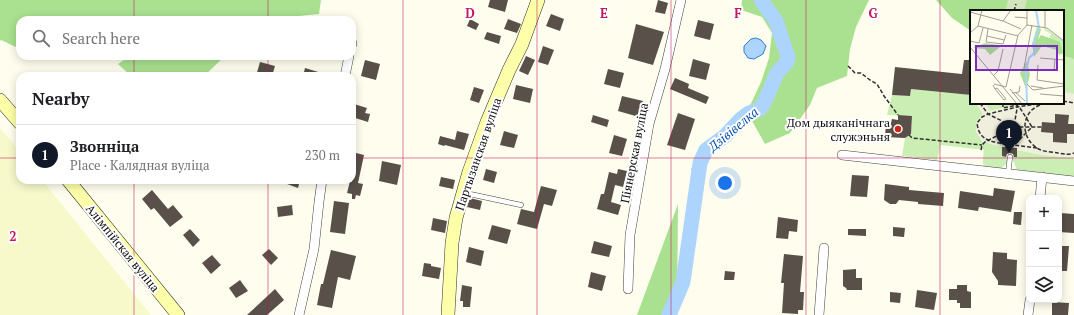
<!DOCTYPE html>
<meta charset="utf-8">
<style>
:root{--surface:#fff;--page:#f2f2f2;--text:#202124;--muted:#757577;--line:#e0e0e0;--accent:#111827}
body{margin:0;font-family:"PT Serif",serif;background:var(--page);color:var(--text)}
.controls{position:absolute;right:12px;bottom:12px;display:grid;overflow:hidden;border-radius:8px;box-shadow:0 2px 10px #0003}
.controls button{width:36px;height:36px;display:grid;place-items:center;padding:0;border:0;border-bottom:1px solid var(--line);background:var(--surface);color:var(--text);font:20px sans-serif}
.you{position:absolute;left:725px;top:183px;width:14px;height:14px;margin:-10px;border:3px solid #fff;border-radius:50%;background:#1a73e8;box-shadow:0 0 0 6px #1a73e833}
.badge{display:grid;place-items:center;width:26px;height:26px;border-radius:50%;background:var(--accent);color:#fff;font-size:13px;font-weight:700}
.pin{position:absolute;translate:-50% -33px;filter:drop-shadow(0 1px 2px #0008)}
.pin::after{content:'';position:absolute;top:21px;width:14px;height:12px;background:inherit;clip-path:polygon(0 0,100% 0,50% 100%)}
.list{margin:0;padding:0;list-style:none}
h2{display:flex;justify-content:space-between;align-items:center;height:52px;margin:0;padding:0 16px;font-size:17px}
h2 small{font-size:13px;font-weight:400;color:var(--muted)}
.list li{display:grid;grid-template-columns:26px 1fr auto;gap:12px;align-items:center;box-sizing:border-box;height:60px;padding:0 16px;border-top:1px solid var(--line)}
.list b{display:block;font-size:15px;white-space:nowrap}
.list p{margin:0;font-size:13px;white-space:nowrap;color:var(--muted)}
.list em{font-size:13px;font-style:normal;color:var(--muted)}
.icon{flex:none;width:22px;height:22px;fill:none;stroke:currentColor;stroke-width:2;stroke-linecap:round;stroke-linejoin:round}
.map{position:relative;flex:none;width:1074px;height:315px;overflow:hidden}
.search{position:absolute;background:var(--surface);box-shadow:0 2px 10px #0003;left:16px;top:16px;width:340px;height:44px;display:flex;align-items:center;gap:10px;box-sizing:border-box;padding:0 14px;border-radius:12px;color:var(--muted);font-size:15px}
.panel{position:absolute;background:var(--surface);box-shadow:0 2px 10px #0003;left:16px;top:72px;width:340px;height:112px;border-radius:12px}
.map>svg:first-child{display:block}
.farmland{fill:#f7f9cb}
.green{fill:#caeeb3}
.forest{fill:#aae190}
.cemetery{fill:#d2e4bc}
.plaza{fill:#f0eedc}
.water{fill:#acd4fd;stroke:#2b7fdc}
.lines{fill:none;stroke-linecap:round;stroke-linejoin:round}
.river{stroke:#acd4fd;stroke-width:15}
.building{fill:#585049}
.lane-casing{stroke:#414141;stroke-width:5.5}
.street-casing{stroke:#414141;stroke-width:10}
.secondary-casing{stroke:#303030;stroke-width:14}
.path{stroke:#303030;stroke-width:1.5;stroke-dasharray:4 2;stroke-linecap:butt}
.lane{stroke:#fff;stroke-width:4.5}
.street{stroke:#fff;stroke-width:9}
.secondary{stroke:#fdffa9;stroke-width:13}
.grid{fill:none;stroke:#c2185b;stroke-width:1;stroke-opacity:0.55}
.poi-dot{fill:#cd2516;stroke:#fff;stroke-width:1.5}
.labels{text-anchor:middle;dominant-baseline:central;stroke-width:4;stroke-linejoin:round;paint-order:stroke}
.poi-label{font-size:12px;fill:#0e0e0e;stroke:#fff;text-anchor:end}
.street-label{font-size:12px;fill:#0e0e0e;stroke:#fff}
.water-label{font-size:13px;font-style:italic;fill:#0950ad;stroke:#fff}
.inset-river{fill:none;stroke:#acd4fd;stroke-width:2}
.inset-road{fill:none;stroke:#9f9e94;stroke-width:1}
.view{fill:#7b2cbf;fill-opacity:0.15;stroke:#7b2cbf;stroke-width:2}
.inset-edge{fill:none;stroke:#0e0e0e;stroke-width:2}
.grid-label{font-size:13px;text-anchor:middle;font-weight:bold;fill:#c2185b;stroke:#fff;stroke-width:4;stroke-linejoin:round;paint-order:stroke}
</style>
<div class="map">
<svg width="1074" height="315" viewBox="0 0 1074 315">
<rect width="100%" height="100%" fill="#fffeee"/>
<path class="farmland" d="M0 128 20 152V180H42L151 315H0Z"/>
<g class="green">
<path d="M1063 56 1072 58 1074 60V94L1063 93Z"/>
<path d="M911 89 971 95V103H976L983 114 980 117 982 141 1002 147V156L1007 157 1008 159 1007 163 999 171C981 170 982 166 984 150L941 145 937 160 902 156 905 138 911 134 912 116 887 115 892 95 910 96Z"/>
<path d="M985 103H1023L990 111Z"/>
<path d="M1017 150 1043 155 1074 158V177L1017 170 1012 158Z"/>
</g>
<g class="forest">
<path d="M0 0H321L319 14 288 17 286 20H20V49L1 40 0 41Z"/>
<path d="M742 0H869L856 27 850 49 847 76 817 88 810 105 790 133 765 144 747 112 761 82 769 58 772 33 762 17 741 10Z"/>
<path d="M936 0H1074V60L1072 58 1063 56V11H971V31L952 18Z"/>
<path d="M124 56H225L204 76H131L118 64 124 60Z"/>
<path d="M678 204 677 315H637Z"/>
</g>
<path class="cemetery" d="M1008 0H1027L1024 11H1005Z"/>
<path class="plaza" d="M1065 92 1074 94V158L1043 155 997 146 982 141 976 132V126L977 121 983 114 976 103H985L990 111 1023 103H1063V93Z"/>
<g class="water">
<path d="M756 38 761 40 766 46 763 54 754 59 748 58 744 52V46L751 39Z"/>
<path d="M706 150 709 153C706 161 703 168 695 173L692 169C694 162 699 152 706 150Z"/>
</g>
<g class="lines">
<path class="river" d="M669 315 683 282 700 163 706 150 725 136 741 119 749 113 760 109 765 101 777 73 787 62 788 57 776 21 761 0"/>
</g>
<g class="building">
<path d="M490 0H508L505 12 488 7Z"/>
<path d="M658 0 668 3 665 14 655 12Z"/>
<path d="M551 14 564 19 560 31 546 26Z"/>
<path d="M470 19 479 24 476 30 467 26Z"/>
<path d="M508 19 521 24 517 33 504 29Z"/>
<path d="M698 20 714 24 710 40 694 36Z"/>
<path d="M636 24 664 32 653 65 628 58Z"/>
<path d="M487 32 501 36 499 44 484 39Z"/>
<path d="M543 46 554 50 548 65 538 62Z"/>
<path d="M526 56 535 60 528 75 519 71Z"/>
<path d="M693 59 710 64 706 80 689 76Z"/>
<path d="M365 60 380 64 376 80 361 76Z"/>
<path d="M964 60H971V95L911 89 910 96 892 95 895 67 962 74Z"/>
<path d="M260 62 275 66 272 76H256Z"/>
<path d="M305 68 325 74V76H303Z"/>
<path d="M608 69 624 73 620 88 604 84Z"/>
<path d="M675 78 689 84 688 88 709 97 706 104 670 89Z"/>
<path d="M516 85 533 89 530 103 513 99Z"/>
<path d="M474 87 484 90 479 103 470 100Z"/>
<path d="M622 96 643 101 639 117 618 111Z"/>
<path d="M354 104 367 108 365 113 370 114 368 122 352 117V109Z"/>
<path d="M678 113 695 119 685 150 667 145Z"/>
<path d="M1055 114 1069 115 1068 124H1074V134H1067V143L1053 142V133L1041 132 1042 122 1055 123Z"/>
<path d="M593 115 609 120 607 127 591 122Z"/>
<path d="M898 115 912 116 911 134 905 138 885 137 886 123H891L892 119 898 120Z"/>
<path d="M457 131 469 134 464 150 445 145 444 146 438 144 440 136 455 140Z"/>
<path d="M504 131 518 135 514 148 500 145Z"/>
<path d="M614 135 627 139 622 156 609 153Z"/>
<path d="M1002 147 1017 148V157H1014L1013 154 1010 153 1007 154 1006 157 1002 156Z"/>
<path d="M352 152 364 155 358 183 363 184 360 196 356 195 355 199H352V194L347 193 350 181 352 182Z"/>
<path d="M382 161 401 165 397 185 379 181Z"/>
<path d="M486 169 497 172 494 183 483 180Z"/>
<path d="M618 169 627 171 623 187 615 185 611 202 621 205 618 215 597 209 601 194H604L609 172 617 174Z"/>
<path d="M852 175 869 176 867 197 850 196Z"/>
<path d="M441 177 455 180 453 189 439 186Z"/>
<path d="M279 180H300L298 188 279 181Z"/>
<path d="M885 184 909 187V190L944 193 943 206 918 204V202L899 200 896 204H890L884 200Z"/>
<path d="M541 186 557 190 552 206 544 204 537 229 517 224 521 209 534 212Z"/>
<path d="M994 188 1015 191 1011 212 979 207 978 211 958 208 960 191 993 196Z"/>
<path d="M152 190 168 209 173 205 183 217 170 227 154 208 151 210 142 199Z"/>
<path d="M470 198 482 201 480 210 467 207Z"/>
<path d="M334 201 349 203 345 234 330 232Z"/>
<path d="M292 205 293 215 278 217 277 207Z"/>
<path d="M1014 212H1022L1021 225 1013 224Z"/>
<path d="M1060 213 1074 214V233L1059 232Z"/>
<path d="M778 217 798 220 797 232 789 231 788 239 776 238Z"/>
<path d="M433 218 447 221 445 233 431 230Z"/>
<path d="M492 225 511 230 507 244 488 239Z"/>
<path d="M893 227 905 228 904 237 893 236Z"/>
<path d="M190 229 200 240 193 247 183 235Z"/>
<path d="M848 229H866V236L848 235Z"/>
<path d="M594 241 612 246 609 257 591 253Z"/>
<path d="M1059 246H1069L1067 271H1059Z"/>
<path d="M469 247 484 251 481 266 466 262Z"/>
<path d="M269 249 278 258 271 265 262 255Z"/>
<path d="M331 250 356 256 350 280 338 277 332 308 317 305 321 284H323Z"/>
<path d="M993 252 1007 253V259L1017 260 1016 286 998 285V281L992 272Z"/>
<path d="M784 254 803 256 800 292H804L803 310H798V314L782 313 784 283H781Z"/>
<path d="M212 255 221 265 211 274 202 263Z"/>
<path d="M424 263 431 264V266L441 268 439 279 422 276Z"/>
<path d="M856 269V278H862V290H847L846 288 843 286V270Z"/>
<path d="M725 271 735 272 734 280H724Z"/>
<path d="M591 272 606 276 602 291 588 287Z"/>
<path d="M240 280 248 291 236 298 229 288Z"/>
<path d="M462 285 472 287 470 307H463V301H460Z"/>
<path d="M957 285H967V291L971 292V308H960V303H957V300H949V289H957Z"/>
<path d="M275 289 284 300 267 315H247Z"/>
<path d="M917 290 937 293 934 310 915 307Z"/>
<path d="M890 292 901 293 900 303 890 302Z"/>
<path d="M1052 302 1069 303 1068 315H1052Z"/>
</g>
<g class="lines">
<g class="lane-casing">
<g id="lane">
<path d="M1008 174 1010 157"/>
<path d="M465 193 521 205"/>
</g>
</g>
<g class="street-casing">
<g id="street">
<path d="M352 44V43"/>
<path d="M345 76 349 56"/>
<path d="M842 155 1074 181"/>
<path d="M1040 198 1042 177"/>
<path d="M628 289 630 235 649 124 665 69 681 0"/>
<path d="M299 315 314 249 319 202 322 180"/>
<path d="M819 315 824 248"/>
<path d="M1028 315 1030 300"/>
</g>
</g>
<g class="secondary-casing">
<g id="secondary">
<path d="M0 100 20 123"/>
<path d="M68 180 178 315"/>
<path d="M448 315 452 243 456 218 469 172 487 122 509 70 522 44 538 0"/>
</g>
</g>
<g class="path">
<path d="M1014 11 1016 4"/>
<path d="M848 66 855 73H861L870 80 877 84 884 96 898 115"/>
<path d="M1063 101 1074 103"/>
<path d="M980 103 988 114 1014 127H1042"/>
<path d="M1003 103V108L1018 105"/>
<path d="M1040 105C1021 112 1020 137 1037 148 1043 152 1052 152 1058 153 1064 154 1069 155 1074 153"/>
<path d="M1020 108 1032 127"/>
<path d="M909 135 912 138 982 145"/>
<path d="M1011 148 1032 127"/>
<path d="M1037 148 1014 145H1011C995 142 979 143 977 123L982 117 988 114 1017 107 1044 103"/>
<path d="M1010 149 1018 103"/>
<path d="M981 150 982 145 985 142 1014 127"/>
</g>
<use href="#lane" class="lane"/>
<use href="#street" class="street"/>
<use href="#secondary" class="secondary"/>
</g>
<path class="grid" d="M134 0V20M268 0V20M403 0V315M537 0V315M671 0V315M806 0V315M940 0V315M134 56V76M268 56V76M0 158H20M352 158H1074M134 180V315M268 180V315"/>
<circle class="poi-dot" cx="898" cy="129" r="4"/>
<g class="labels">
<g class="poi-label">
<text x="890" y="122">Дом дыяканічнага<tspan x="890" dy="14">служэньня</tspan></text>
</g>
<g class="street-label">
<text transform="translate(634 153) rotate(-79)">Піянерская вуліца</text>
<text transform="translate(478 154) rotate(-71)">Партызанская вуліца</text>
<text transform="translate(123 248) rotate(51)">Алімпійская вуліца</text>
</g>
<g class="water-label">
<text transform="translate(733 129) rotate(-40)">Дзівівелка</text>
</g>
</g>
<g transform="translate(970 10)">
<rect width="94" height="94" fill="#fffeee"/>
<path d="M75 18 94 31V50L90 33 79 29 81 24 74 20Z" fill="#caeeb3"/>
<path d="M67 17 71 19 68 30 71 25 90 32 93 43 89 45 87 40 72 36 64 47 62 34ZM15 33 29 35 30 37 20 45 15 39 3 38ZM57 51 60 65 56 79 50 63Z" fill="#aae190"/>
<path class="inset-river" d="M57 94 56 61 59 48 66 41 63 35 69 18 66 0"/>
<path class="inset-road" d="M0 2 33 11 51 19M45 7 57 8M33 11 41 0M57 15 77 18 94 31M57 15V0M8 16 48 26M75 17V0M18 19 16 32 33 34 36 25M0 23 8 16 12 0M17 26 34 30M0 31 9 33 13 18M0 37 47 94M70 48 94 50M68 55 67 70 94 74M54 58 62 15M68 60H84L85 49M24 65 28 61 33 39M24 74 36 77 48 25 57 15M57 74 63 80 94 76M23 75 25 79 34 90 36 89 27 78 25 79M61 76 73 78M40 79 52 94M45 82 55 91M42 83 49 82 50 76M70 84 94 86"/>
<path class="view" d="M6 36H87V60H6Z"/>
<rect width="94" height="94" class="inset-edge"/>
</g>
<g class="grid-label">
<text x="470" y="18">D</text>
<text x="604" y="18">E</text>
<text x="738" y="18">F</text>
<text x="873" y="18">G</text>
<text x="13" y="241">2</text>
</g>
</svg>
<div class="controls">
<button>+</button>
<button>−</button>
<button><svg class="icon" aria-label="layers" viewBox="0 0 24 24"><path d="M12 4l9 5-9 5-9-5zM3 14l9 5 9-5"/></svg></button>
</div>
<div class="you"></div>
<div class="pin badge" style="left:1009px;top:153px">1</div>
<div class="search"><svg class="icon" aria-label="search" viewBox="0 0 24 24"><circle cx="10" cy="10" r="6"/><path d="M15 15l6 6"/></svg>Search here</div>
<section class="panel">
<h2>Nearby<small></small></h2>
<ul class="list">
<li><span class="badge">1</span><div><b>Звонніца</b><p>Place · Калядная вуліца</p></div><em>230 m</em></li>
</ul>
</section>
</div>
